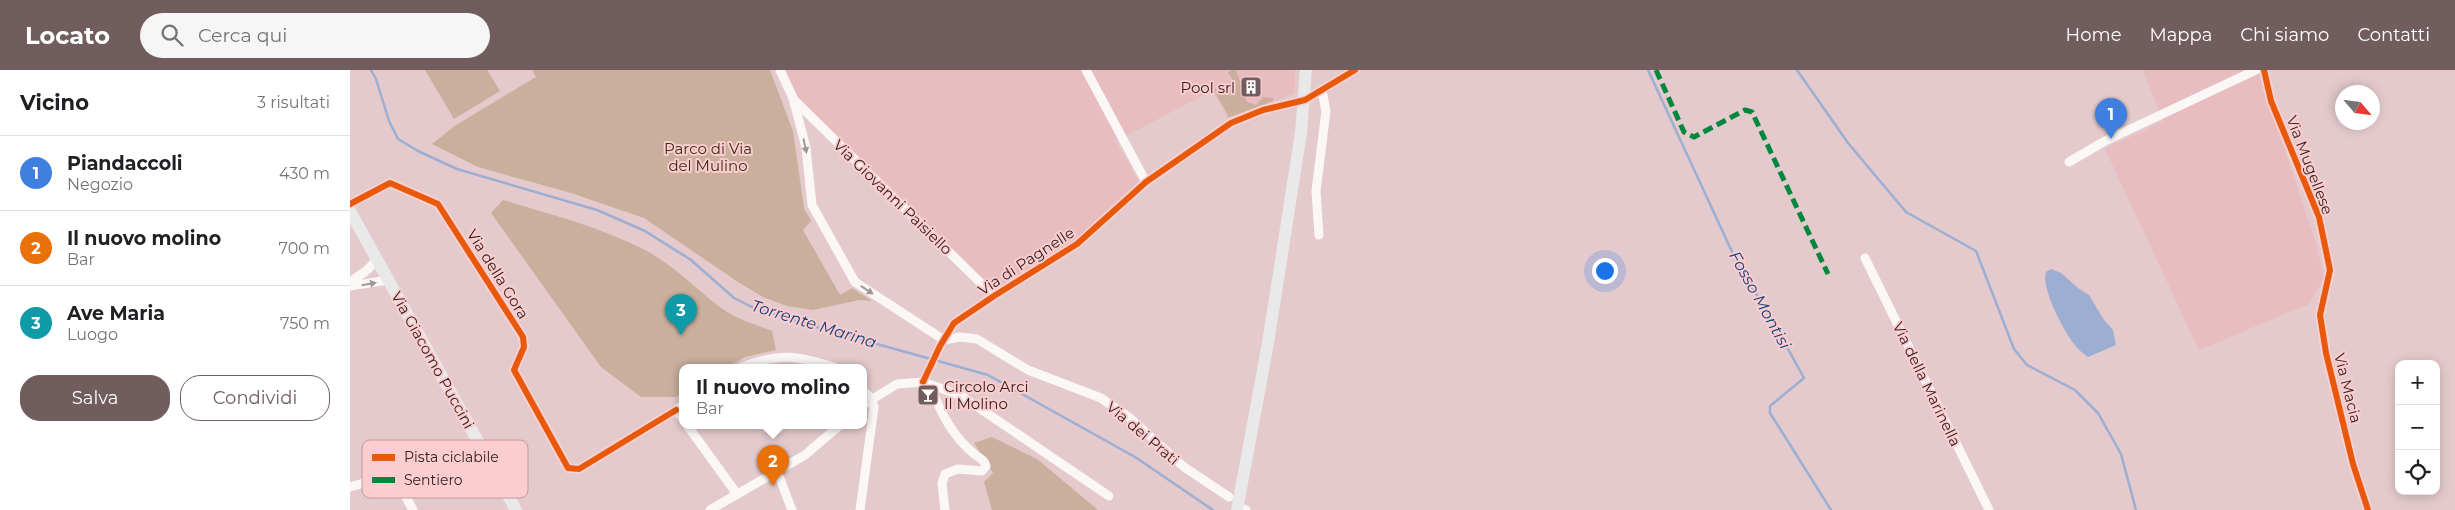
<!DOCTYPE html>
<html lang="it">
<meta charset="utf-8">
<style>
:root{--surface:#fff;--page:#f6f6f6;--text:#202124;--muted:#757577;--line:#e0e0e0;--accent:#725d5e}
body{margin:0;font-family:Montserrat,sans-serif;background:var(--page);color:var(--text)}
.controls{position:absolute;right:15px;bottom:15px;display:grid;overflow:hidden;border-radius:10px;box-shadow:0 2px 12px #0003}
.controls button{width:45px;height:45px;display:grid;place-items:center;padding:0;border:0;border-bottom:1px solid var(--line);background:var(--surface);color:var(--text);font:25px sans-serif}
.compass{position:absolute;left:1985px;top:15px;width:45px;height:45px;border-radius:50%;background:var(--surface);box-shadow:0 2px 12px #0003;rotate:118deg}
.you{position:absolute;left:1254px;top:200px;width:18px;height:18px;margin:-12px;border:4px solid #fff;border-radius:50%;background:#1a73e8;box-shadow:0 0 0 8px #1a73e833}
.badge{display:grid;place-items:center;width:32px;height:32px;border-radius:50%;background:var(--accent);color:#fff;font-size:16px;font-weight:700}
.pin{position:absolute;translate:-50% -41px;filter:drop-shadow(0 1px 2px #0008)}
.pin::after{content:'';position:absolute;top:26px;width:18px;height:15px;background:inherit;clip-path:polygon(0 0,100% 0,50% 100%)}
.popup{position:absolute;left:329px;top:294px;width:188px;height:65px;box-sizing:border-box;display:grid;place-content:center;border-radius:10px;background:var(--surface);filter:drop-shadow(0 1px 4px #0005);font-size:16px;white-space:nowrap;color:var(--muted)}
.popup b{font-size:19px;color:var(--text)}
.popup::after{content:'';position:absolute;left:50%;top:100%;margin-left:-10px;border:10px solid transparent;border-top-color:var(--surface)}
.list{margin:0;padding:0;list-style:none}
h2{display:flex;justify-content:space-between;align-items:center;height:65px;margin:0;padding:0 20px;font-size:21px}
h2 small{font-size:16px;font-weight:400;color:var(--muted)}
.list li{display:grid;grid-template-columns:32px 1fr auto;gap:15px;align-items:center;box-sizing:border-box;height:75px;padding:0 20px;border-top:1px solid var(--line)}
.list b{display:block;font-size:19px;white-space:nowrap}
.list p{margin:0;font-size:16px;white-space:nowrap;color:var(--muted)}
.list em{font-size:16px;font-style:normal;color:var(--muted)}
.actions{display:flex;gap:10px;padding:15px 20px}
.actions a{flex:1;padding:11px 0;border:1px solid var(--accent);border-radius:20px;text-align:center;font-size:18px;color:var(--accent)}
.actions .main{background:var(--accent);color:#fff}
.icon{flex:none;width:28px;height:28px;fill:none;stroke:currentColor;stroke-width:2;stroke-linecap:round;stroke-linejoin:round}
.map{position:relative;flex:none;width:2105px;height:440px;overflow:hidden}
header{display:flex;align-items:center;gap:30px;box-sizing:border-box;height:70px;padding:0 25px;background:var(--accent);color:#fff}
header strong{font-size:24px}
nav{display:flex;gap:28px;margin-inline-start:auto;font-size:18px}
.search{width:350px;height:45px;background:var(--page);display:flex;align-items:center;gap:12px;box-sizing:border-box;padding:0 18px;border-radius:28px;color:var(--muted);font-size:19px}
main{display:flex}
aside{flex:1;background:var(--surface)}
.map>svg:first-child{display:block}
.built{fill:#e7bdbf}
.green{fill:#c9af9c}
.water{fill:#9caed1}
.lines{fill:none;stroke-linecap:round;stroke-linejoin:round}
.stream{stroke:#9caed1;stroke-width:2.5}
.street{stroke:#fbf7f7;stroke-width:9}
.secondary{stroke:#e9e9e9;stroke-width:12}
.quiet{stroke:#00873e;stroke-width:5;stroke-dasharray:10 5;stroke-linecap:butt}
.cycleway-casing{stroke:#fccdcf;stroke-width:9}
.cycleway{stroke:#e8590c;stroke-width:6}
.oneway{fill:#a19798}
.labels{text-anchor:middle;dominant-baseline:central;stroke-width:4;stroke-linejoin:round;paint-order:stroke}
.poi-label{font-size:15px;fill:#342223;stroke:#fccdcf;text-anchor:end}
.park-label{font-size:15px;fill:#3c2c13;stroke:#fccdcf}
.street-label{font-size:15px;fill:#342223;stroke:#fccdcf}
.water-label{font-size:16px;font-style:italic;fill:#0c3f7a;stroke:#fccdcf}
.key{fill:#fccdcf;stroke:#c09a9b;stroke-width:1}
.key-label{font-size:14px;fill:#342223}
</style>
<header>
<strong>Locato</strong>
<div class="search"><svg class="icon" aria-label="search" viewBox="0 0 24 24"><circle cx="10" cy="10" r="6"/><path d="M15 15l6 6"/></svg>Cerca qui</div>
<nav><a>Home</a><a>Mappa</a><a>Chi siamo</a><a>Contatti</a></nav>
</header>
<main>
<aside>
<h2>Vicino<small>3 risultati</small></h2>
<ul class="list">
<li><span class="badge" style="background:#3f7fe0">1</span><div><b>Piandaccoli</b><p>Negozio</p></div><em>430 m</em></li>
<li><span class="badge" style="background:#e8710a">2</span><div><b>Il nuovo molino</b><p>Bar</p></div><em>700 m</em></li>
<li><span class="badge" style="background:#0f9aa8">3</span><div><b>Ave Maria</b><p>Luogo</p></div><em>750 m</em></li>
</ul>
<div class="actions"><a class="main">Salva</a><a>Condividi</a></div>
</aside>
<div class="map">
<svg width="2105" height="440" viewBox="0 0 2105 440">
<rect width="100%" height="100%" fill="#e4cacc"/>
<g class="built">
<path d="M436 0H945V23L878 49 862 21 766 71 789 111 721 174 644 220 448 27Z"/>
<path d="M1793 0H1908L1965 170 1974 208 1959 234 1849 280 1755 79 1813 51Z"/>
</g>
<g class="green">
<path d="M75 0H137L150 21 104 49Z"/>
<path d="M182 0H420L443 61 454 138 461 151 453 160 490 225 502 218 522 231 509 230 463 240 437 236 413 227 388 212 294 148 221 123 128 97 82 74 106 55 186 7Z"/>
<path d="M882 0H886L897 32 906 35 913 27 923 28V31L879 47 864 20 883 11 878 2Z"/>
<path d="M153 130C199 144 247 156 291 178 320 192 342 215 367 235 384 248 403 254 422 261L426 280 395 287 377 297H333V323L326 327H291L251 297 141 143Z"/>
<path d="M642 367 687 389 748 440H642L634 412 643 403 624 373Z"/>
</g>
<path class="water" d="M1701 199 1711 203 1728 218 1739 225 1754 250 1763 260 1766 275 1738 287C1733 283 1727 279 1724 274 1713 259 1691 219 1696 202Z"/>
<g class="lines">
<g class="stream">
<path d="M21 0 26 9 39 51 48 69 68 81 107 99 247 140 295 161 341 190 384 228 402 237 459 255 638 305 785 387 863 440"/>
<path d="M1298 0 1390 199 1417 241 1454 308 1420 336V343L1481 440"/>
<path d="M1447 0 1498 73 1556 142 1626 181 1664 279 1677 295 1725 320 1748 343 1771 384 1786 440"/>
</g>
<g class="street">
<path d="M430 0 443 28 456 78 462 135 505 212 594 270"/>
<path d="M736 0 796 112"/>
<path d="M1914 0 1921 31 1969 147 1980 200 1970 245 1976 283 2003 394 2018 440"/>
<path d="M443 29 644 226"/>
<path d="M1719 92 1755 71 1906 0"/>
<path d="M0 134 40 113 88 134 173 267 174 277 164 300 218 398 229 399 326 340"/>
<path d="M969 165 966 121 976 41 972 21"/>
<path d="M1515 188 1639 440"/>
<path d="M0 212 16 201 27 190"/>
<path d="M0 216 38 210"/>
<path d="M594 270 610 267 627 269 678 300 751 328 781 349 834 397 879 427"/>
<path d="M392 297C430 283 445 285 484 297"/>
<path d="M573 312 590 276 604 253 644 226 727 174 796 112 881 53 913 40 955 30 1005 0"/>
<path d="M573 312 610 325 759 426"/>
<path d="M581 316C589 340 603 366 623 383 629 388 634 389 636 396L632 401 608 399 595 404 592 413 595 440"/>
<path d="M333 335 326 340 333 349"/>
<path d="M513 335 547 314 573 312"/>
<path d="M337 355 387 424"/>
<path d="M427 401 442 440"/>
<path d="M44 405 63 440"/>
<path d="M0 417 99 389 131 375"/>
<path d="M894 439 896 440"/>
<path d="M360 440 455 385 490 355"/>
<path d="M510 440 524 337 521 328 513 321"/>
</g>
<g class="secondary">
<path d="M0 141 166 440"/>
<path d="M887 440 918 273 951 63 956 0"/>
</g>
<path class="quiet" d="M1306 0 1334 62 1344 67 1395 40 1402 42 1478 204"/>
<g class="cycleway-casing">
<g id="cycleway">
<path d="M1914 0 1921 31 1969 147 1980 200 1970 245 1976 283 2003 394 2018 440"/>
<path d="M0 134 40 113 88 134 173 267 174 277 164 300 218 398 229 399 326 340"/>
<path d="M573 312 590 276 604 253 644 226 727 174 796 112 881 53 913 40 955 30 1005 0"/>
</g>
</g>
<use href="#cycleway" class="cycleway"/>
</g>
<defs><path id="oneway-solid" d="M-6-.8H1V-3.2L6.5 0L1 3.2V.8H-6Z" transform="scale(1.25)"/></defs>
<g class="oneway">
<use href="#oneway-solid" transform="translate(455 76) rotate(78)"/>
<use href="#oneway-solid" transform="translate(19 214) rotate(-10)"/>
<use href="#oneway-solid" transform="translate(517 220) rotate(34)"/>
</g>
<defs>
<g id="building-square" transform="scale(1.125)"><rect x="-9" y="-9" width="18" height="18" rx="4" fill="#725d5e" stroke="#fccdcf"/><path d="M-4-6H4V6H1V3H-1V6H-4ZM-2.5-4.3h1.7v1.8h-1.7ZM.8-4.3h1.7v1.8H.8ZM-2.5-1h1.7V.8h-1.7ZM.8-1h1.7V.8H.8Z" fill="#fff"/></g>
<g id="bar-square" transform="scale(1.125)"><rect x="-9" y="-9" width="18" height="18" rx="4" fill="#725d5e" stroke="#fccdcf"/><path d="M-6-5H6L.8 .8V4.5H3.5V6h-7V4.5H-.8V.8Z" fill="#fff"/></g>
</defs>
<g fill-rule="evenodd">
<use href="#building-square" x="901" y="17"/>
<use href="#bar-square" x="578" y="325"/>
</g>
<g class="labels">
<g class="poi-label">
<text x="885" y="17">Pool srl</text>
<text x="594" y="316" text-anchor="start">Circolo Arci<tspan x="594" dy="17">Il Molino</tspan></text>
</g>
<g class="park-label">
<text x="358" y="78">Parco di Via<tspan x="358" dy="17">del Mulino</tspan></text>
</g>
<g class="street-label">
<text transform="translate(1960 95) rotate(69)">Via Mugellese</text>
<text transform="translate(543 127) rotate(44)">Via Giovanni Paisiello</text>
<text transform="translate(676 191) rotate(-33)">Via di Pagnelle</text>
<text transform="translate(148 204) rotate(58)">Via della Gora</text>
<text transform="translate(83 290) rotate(61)">Via Giacomo Puccini</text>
<text transform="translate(1577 314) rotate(64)">Via della Marinella</text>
<text transform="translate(1998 318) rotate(76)">Via Macia</text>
<text transform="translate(793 363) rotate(40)">Via dei Prati</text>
</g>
<g class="water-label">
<text transform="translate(1410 230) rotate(61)">Fosso Montisi</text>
<text transform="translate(464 254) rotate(17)">Torrente Marina</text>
</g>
</g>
<rect x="12" y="370" width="166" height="58" rx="8" class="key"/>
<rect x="22" y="384" width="23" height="7" fill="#e8590c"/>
<rect x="22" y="407" width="23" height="6" fill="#00873e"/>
<g class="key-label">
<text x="54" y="392">Pista ciclabile</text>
<text x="54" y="415">Sentiero</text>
</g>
</svg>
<div class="controls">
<button>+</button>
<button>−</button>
<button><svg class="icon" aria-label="locate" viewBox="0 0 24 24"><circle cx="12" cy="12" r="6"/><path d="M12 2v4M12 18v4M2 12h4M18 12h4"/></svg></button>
</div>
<svg class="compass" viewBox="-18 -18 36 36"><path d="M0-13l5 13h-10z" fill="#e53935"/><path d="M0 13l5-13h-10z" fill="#757577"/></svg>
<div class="you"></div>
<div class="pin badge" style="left:1761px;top:69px;background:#3f7fe0">1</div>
<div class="pin badge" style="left:423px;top:416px;background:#e8710a">2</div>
<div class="popup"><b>Il nuovo molino</b>Bar</div>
<div class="pin badge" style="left:331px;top:265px;background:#0f9aa8">3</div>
</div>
</main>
